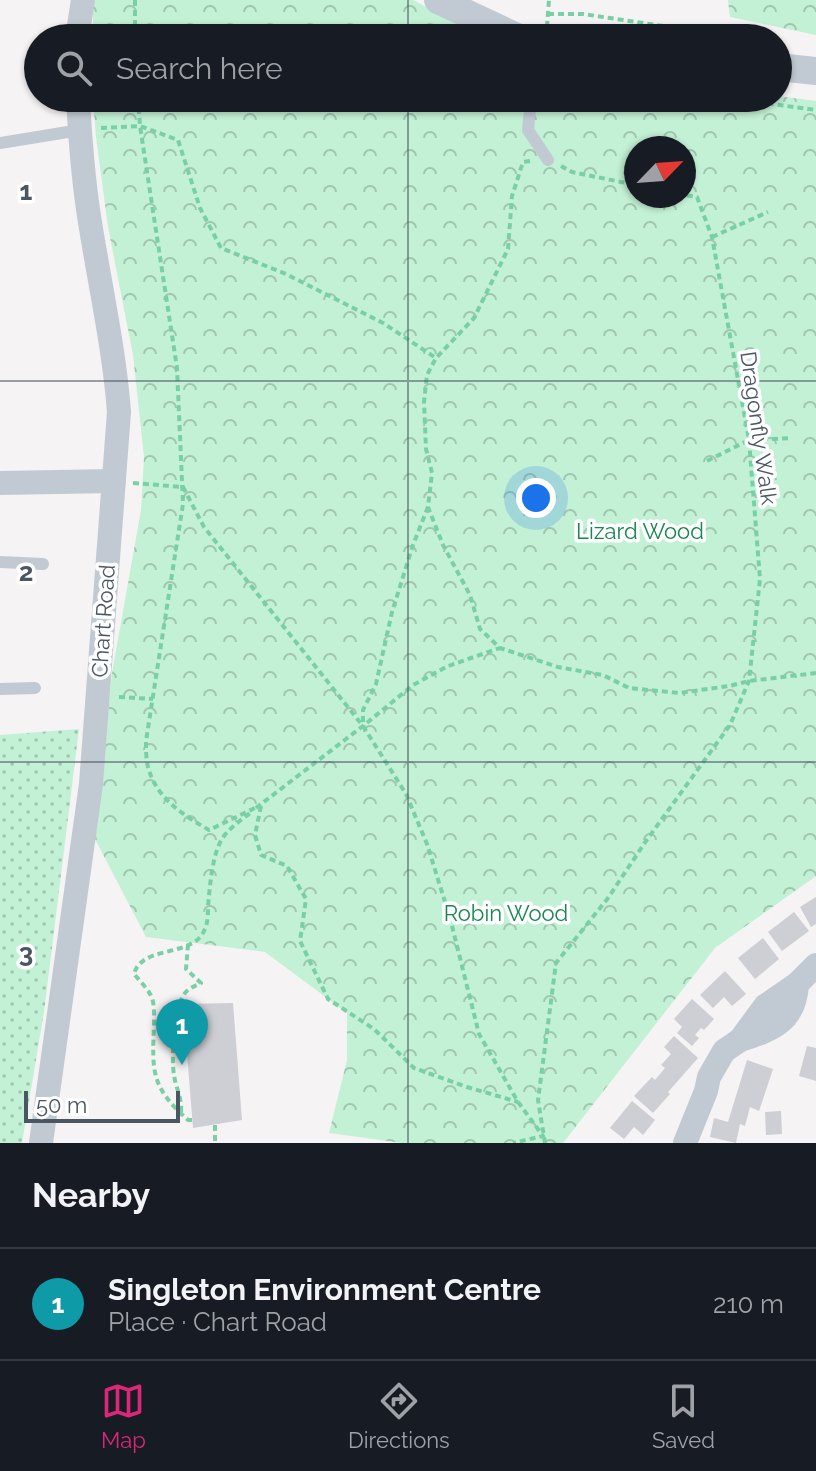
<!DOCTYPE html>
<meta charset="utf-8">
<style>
:root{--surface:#171b24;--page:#242831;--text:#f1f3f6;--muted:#9ea1a6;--line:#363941;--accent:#db2777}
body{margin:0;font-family:Raleway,sans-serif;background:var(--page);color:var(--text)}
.compass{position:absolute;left:624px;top:136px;width:72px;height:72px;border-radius:50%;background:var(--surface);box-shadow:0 2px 6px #0004;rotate:65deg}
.scale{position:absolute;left:24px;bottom:20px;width:156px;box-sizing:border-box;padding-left:8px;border:4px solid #4a5661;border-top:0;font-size:22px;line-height:28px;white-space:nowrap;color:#4a5661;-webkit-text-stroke:6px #fff;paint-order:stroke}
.you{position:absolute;left:536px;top:498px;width:28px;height:28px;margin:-20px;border:6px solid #fff;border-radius:50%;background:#1a73e8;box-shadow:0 0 0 12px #1a73e833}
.badge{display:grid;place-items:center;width:52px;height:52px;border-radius:50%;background:var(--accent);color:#fff;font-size:26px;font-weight:700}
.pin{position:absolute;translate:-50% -66px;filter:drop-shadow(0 2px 4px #0008)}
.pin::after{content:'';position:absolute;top:42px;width:28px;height:24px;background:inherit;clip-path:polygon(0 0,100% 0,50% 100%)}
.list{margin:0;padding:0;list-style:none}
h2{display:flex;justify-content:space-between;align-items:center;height:104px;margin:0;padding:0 32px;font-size:34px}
h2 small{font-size:26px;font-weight:400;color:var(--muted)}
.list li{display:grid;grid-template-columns:52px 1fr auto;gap:24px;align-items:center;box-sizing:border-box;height:112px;padding:0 32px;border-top:2px solid var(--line)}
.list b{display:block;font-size:30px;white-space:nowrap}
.list p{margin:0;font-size:26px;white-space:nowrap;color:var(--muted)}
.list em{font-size:26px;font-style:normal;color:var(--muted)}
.icon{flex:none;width:44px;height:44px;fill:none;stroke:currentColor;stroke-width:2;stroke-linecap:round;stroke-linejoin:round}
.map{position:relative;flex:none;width:816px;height:1143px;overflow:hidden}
.search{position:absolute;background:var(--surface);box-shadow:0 2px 6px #0004;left:24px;right:24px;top:24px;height:88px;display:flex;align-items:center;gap:20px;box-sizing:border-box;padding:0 28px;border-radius:44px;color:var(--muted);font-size:30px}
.sheet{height:216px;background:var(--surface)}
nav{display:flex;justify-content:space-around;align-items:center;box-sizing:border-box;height:112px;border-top:2px solid var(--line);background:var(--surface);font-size:22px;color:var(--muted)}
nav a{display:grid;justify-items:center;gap:4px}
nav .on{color:var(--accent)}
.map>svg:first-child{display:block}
.grass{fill:url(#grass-dots)}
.forest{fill:url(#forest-crowns);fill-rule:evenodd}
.building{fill:#cdcfd5}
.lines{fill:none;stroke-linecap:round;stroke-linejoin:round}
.path{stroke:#7ad0a6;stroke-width:4;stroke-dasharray:6 4;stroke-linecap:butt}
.service{stroke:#c1cad2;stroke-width:12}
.minor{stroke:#c1cad2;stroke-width:24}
.tertiary{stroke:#c1cad2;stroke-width:28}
.grid{fill:none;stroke:#4a5661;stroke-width:2;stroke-opacity:0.55}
.labels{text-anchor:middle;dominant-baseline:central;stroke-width:7;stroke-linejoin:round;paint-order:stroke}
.street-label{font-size:22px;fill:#4a5661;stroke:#fff}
.park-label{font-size:22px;fill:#17864f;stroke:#fff}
.grid-label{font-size:26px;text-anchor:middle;font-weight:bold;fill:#4a5661;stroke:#fff;stroke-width:7;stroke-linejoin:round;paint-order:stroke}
</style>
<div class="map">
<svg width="816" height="1143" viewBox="0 0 816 1143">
<defs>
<pattern id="grass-dots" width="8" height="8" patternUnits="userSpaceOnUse" patternTransform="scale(2)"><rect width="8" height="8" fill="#c3f1d5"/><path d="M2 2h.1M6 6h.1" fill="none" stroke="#a0c6b0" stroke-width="1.8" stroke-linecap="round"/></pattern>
<pattern id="forest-crowns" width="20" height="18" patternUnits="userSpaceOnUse" patternTransform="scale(2)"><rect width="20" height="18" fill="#c3f1d5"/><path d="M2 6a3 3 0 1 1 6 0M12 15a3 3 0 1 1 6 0" fill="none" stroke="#a0c6b0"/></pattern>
</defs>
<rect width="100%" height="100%" fill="#f5f3f3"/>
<path class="grass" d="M79 729 44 1012 22 1143H0V735Z"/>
<g class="forest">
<path d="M93 0H413L485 38H93Z"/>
<path d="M728 0H816V35L730 17Z"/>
<path d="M778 96 816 101V876L715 948 563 1143H402L329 1133 347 1060V1013L265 952 146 937 95 839 112 673 141 510 144 457 133 355 108 227 96 137 93 98H778ZM636 148H684V196H636Z"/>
</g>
<g class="building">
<path d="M816 897V924L811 927 800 907Z"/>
<path d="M794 912 809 931 782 951 768 932Z"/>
<path d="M763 938 779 959 755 979 738 958Z"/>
<path d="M725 971 746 994 732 1006 724 997 713 1008 700 995Z"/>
<path d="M692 999 714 1019 704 1030 701 1028 695 1035 699 1038 692 1046 677 1033 682 1027 674 1019Z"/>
<path d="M233 1003 242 1120 193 1128 183 1004Z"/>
<path d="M674 1036 698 1058 668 1092 670 1094 653 1113 634 1096 652 1077 655 1080 665 1068 661 1065 671 1054 664 1047Z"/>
<path d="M807 1046 816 1048V1081L799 1076Z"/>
<path d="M747 1060 773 1069 759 1111 750 1107 745 1126 740 1124 736 1143 710 1137 714 1118 728 1122Z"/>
<path d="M632 1101 655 1120 643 1135 634 1127 624 1139 610 1128Z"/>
<path d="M781 1111 782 1134 766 1135 765 1112Z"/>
</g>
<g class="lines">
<g class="path">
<path d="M135 0V38"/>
<path d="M548 14H583L743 38"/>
<path d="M543 36 547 26 549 0"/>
<path d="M138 98 140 126 177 368 183 504 146 741C146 749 146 759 148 767 156 798 183 815 209 830L257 807"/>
<path d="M728 98 816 110"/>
<path d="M101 128 140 126 178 140 200 208 221 248 286 274 383 323 436 358"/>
<path d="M530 161 523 162 512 196 508 249 474 318 436 358 427 375 424 402 426 449 432 473 428 507 443 545 470 595 480 629 500 648 558 667 603 675 629 688 679 693 729 686 749 681 816 673"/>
<path d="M561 166 572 172 636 185"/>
<path d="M712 237 768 212"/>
<path d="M707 461 749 440 792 438"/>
<path d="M133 483 183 487 204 527 363 726"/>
<path d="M428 507 413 545 392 612 376 684 363 710V726L406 794 427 844 450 918 479 1034 518 1102 543 1136 513 1143"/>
<path d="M119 697 153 699"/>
<path d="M261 806 255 835 261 855 287 866 306 899 300 941 328 999 374 1029 414 1068 467 1087 518 1102"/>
<path d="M256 808 363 726 413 685 448 666 500 648"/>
<path d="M181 1112C182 1097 176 1089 174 1075 171 1058 174 1006 185 993 189 988 195 986 201 983L186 969 188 945"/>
<path d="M192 1120H188C151 1087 152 1072 154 1025 154 1016 155 1001 150 994 146 987 139 980 134 974 141 947 185 956 201 936 208 927 208 916 208 906 210 886 212 855 222 839 229 828 240 821 250 813"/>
<path d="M215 1125V1143"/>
<path d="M545 1143 538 1100 556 963 608 898 646 841 730 725 749 681 760 579 749 440 712 237 697 197 684 195"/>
</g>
<g class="service">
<path d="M531 98 528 130 548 160"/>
<path d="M0 143 80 130"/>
<path d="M0 562 43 564"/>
<path d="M0 689 35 688"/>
</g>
<g class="minor">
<path d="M77 38 83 0"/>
<path d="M0 483 114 481"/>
<path d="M740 1040C772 1030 795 1022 797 984"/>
<path d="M41 1143 91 784 119 412C114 346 99 281 89 216 83 177 80 137 78 98"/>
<path d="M685 1143 706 1091 709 1077 724 1051 740 1040 765 1006 797 984 816 965"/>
</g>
<g class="tertiary">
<path d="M438 0 519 38"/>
<path d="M778 67 816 71"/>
</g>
</g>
<path class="grid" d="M408 0V38M408 98V1143M0 381H816M0 762H816"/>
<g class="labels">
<g class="street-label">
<text transform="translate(759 428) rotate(82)">Dragonfly Walk</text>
<text transform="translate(103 621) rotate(-86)">Chart Road</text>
</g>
<g class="park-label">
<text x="640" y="531">Lizard Wood</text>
<text x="506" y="913">Robin Wood</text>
</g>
</g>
<g class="grid-label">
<text x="26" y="200">1</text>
<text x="26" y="581">2</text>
<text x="26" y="962">3</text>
</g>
</svg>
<svg class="compass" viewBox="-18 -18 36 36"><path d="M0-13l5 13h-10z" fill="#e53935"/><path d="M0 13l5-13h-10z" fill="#9ea1a6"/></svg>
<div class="scale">50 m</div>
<div class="you"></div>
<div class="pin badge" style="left:182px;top:1065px;background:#0f9aa8">1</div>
<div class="search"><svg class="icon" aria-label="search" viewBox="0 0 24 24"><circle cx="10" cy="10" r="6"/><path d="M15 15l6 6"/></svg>Search here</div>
</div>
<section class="sheet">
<h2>Nearby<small></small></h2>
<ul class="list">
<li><span class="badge" style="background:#0f9aa8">1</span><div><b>Singleton Environment Centre</b><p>Place · Chart Road</p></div><em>210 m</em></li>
</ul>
</section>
<nav>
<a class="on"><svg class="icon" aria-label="map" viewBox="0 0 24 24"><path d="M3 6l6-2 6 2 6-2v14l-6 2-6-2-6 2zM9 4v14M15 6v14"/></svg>Map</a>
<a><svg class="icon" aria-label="directions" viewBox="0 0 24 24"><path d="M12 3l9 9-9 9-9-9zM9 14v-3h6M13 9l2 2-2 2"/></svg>Directions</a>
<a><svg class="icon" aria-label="saved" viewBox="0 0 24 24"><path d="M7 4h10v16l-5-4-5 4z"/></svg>Saved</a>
</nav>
